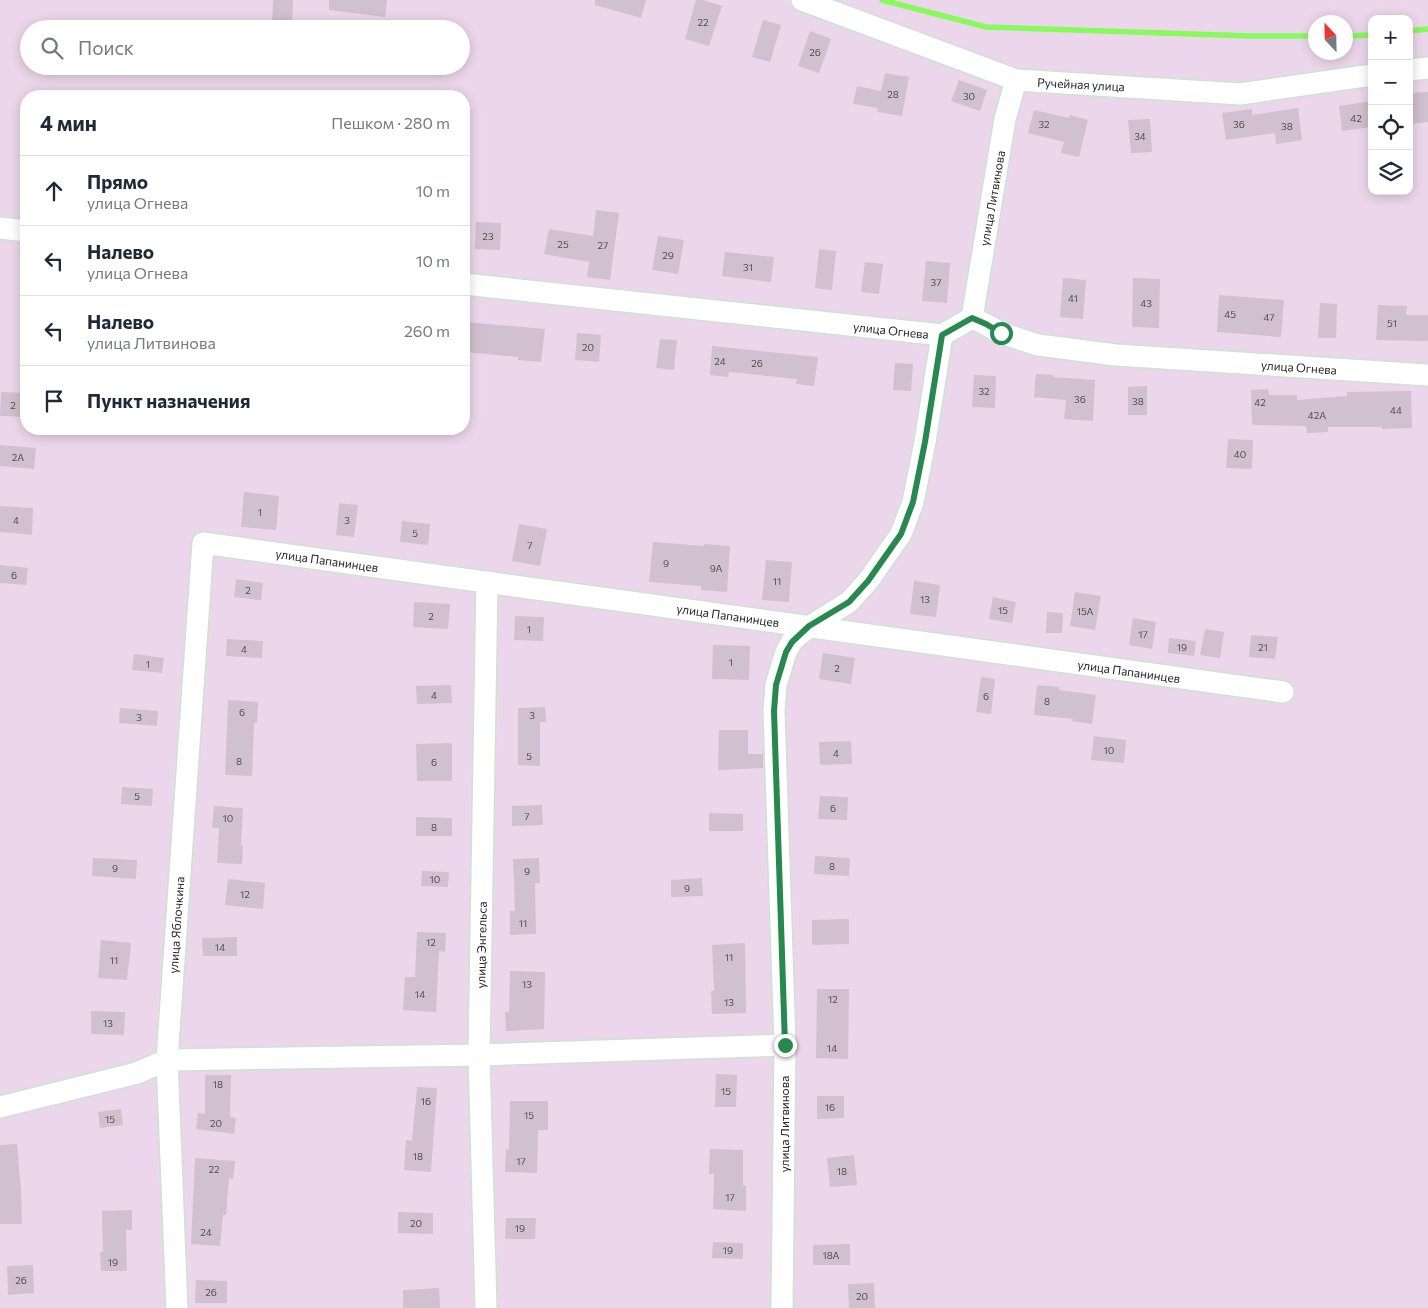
<!DOCTYPE html>
<html lang="ru">
<meta charset="utf-8">
<style>
:root{--surface:#fff;--page:#f2f2f3;--text:#1f2937;--muted:#747a83;--line:#e0e1e3}
body{margin:0;font-family:Commissioner,sans-serif;background:var(--page);color:var(--text)}
.controls{position:absolute;right:15px;top:15px;display:grid;overflow:hidden;border-radius:10px;box-shadow:0 2px 12px #0003}
.controls button{width:45px;height:45px;display:grid;place-items:center;padding:0;border:0;border-bottom:1px solid var(--line);background:var(--surface);color:var(--text);font:25px sans-serif}
.compass{position:absolute;left:1308px;top:15px;width:45px;height:45px;border-radius:50%;background:var(--surface);box-shadow:0 2px 12px #0003;rotate:338deg}
.stop{position:absolute;width:15px;height:15px;margin:-11px;border:4px solid #27894e;border-radius:50%;background:#fff}
.stop.end{background:#27894e;border-color:#fff;box-shadow:0 1px 5px #0008}
.list{margin:0;padding:0;list-style:none}
h2{display:flex;justify-content:space-between;align-items:center;height:65px;margin:0;padding:0 20px;font-size:21px}
h2 small{font-size:16px;font-weight:400;color:var(--muted)}
.list li{display:grid;grid-template-columns:32px 1fr auto;gap:15px;align-items:center;box-sizing:border-box;height:70px;padding:0 20px;border-top:1px solid var(--line)}
.list b{display:block;font-size:19px;white-space:nowrap}
.list p{margin:0;font-size:16px;white-space:nowrap;color:var(--muted)}
.list em{font-size:16px;font-style:normal;color:var(--muted)}
.icon{flex:none;width:28px;height:28px;fill:none;stroke:currentColor;stroke-width:2;stroke-linecap:round;stroke-linejoin:round}
.map{position:relative;flex:none;width:1428px;height:1308px;overflow:hidden}
.search{position:absolute;background:var(--surface);box-shadow:0 2px 12px #0003;left:20px;top:20px;width:450px;height:55px;display:flex;align-items:center;gap:12px;box-sizing:border-box;padding:0 18px;border-radius:28px;color:var(--muted);font-size:19px}
.panel{position:absolute;background:var(--surface);box-shadow:0 2px 12px #0003;left:20px;top:90px;width:450px;height:345px;border-radius:20px}
.map>svg:first-child{display:block}
.lines{fill:none;stroke-linecap:round;stroke-linejoin:round}
.stream{stroke:#88fa5d;stroke-width:5.5}
.building{fill:#d1c0cf}
.minor-casing{stroke:#cce3d2;stroke-width:24}
.minor{stroke:#fff;stroke-width:21}
.route{stroke:#27894e;stroke-width:6}
.labels{text-anchor:middle;dominant-baseline:central;stroke-width:5;stroke-linejoin:round;paint-order:stroke}
.number-label{font-size:10px;fill:#524d51}
.street-label{font-size:12px;fill:#272727;stroke:#fff}
</style>
<div class="map">
<svg width="1428" height="1308" viewBox="0 0 1428 1308">
<rect width="100%" height="100%" fill="#ecd6eb"/>
<g class="lines">
<g class="stream">
<path d="M882 0 986 27 1250 36H1316"/>
<path d="M1409 31 1428 29"/>
<path d="M1346 36 1372 35"/>
</g>
</g>
<g class="building">
<path d="M273 0H293L292 29H272Z"/>
<path d="M329 0H387L385 17 329 10Z"/>
<path d="M595 0H646L641 18 595 5Z"/>
<path d="M696 0H703L722 6 709 46 685 39Z"/>
<path d="M763 20 781 25 770 62 752 57Z"/>
<path d="M810 31 831 39 819 73 798 66Z"/>
<path d="M885 73 909 77 902 116 877 112 878 108 853 104 857 86 881 91Z"/>
<path d="M959 80 987 90 980 111 951 101Z"/>
<path d="M1428 92V122L1410 124 1409 93Z"/>
<path d="M1372 101V127L1342 131 1339 106Z"/>
<path d="M1298 108 1302 140 1276 144 1275 133 1226 140 1222 113 1252 109V115Z"/>
<path d="M1034 110 1069 118 1070 115 1088 120 1079 157 1061 153 1064 142 1028 133Z"/>
<path d="M1150 119 1152 152 1131 153 1128 120Z"/>
<path d="M596 210 619 213 610 280 587 277 589 262 544 254 549 229 593 236Z"/>
<path d="M476 222 501 223 500 250 475 249Z"/>
<path d="M658 236 684 240 678 274 652 270Z"/>
<path d="M819 249 836 251 832 290 815 288Z"/>
<path d="M725 252 774 257 771 282 722 276Z"/>
<path d="M926 261 950 263 947 303 922 301Z"/>
<path d="M865 262 883 264 879 294 861 292Z"/>
<path d="M1063 278 1086 280 1083 319 1060 317Z"/>
<path d="M1133 278 1160 279 1159 328 1132 327Z"/>
<path d="M1219 295 1284 300 1281 337 1217 332Z"/>
<path d="M1320 303 1337 304 1336 338H1318Z"/>
<path d="M1378 305 1407 306 1406 315H1428V341L1376 340Z"/>
<path d="M464 322 545 329 541 362 518 360V357L464 352Z"/>
<path d="M577 333 601 335 599 362 575 360Z"/>
<path d="M660 339 677 340 674 370 656 368Z"/>
<path d="M712 346 818 357 814 386 796 384 797 379 729 372 728 377 710 375Z"/>
<path d="M895 363 913 364 911 391 893 390Z"/>
<path d="M1036 374 1053 375V377L1095 380 1093 421 1064 419 1066 400 1034 397Z"/>
<path d="M974 375 996 376 995 408 972 407Z"/>
<path d="M1147 386V415H1128V387Z"/>
<path d="M1268 389 1269 395H1297V400L1347 396V392L1411 391 1412 428 1382 429V427H1328V432L1307 433 1306 426 1252 425 1251 390Z"/>
<path d="M1 392 26 393V417L0 416Z"/>
<path d="M1228 439 1253 440 1252 469 1226 468Z"/>
<path d="M0 445 36 448 34 469 0 466Z"/>
<path d="M244 492 279 496 276 530 241 527Z"/>
<path d="M339 503 358 505 354 537 336 535Z"/>
<path d="M0 506 33 508 32 535 0 532Z"/>
<path d="M402 521 430 524 428 545 400 542Z"/>
<path d="M519 524 547 529 540 566 512 561Z"/>
<path d="M653 542 704 546V544L730 546 727 592 701 590V586L649 582Z"/>
<path d="M766 560 792 562 789 602 762 600Z"/>
<path d="M0 565 28 568 26 585 0 583Z"/>
<path d="M236 579 263 583 261 600 234 597Z"/>
<path d="M914 581 940 585 936 617 910 614Z"/>
<path d="M1075 592 1101 596 1095 630 1070 626Z"/>
<path d="M993 597 1016 602 1012 623 989 619Z"/>
<path d="M414 602 450 604 448 629 413 627Z"/>
<path d="M1047 612 1063 613 1062 633H1046Z"/>
<path d="M515 616 544 617 543 641 514 640Z"/>
<path d="M1133 618 1156 622 1152 649 1129 645Z"/>
<path d="M1205 629 1224 632 1220 658 1200 655Z"/>
<path d="M1251 635 1278 637 1275 659 1249 657Z"/>
<path d="M1169 638 1196 641 1194 656 1168 653Z"/>
<path d="M227 639 263 641 262 658 226 656Z"/>
<path d="M713 645 750 646 749 680 712 679Z"/>
<path d="M823 653 855 658 851 684 819 679Z"/>
<path d="M134 654 164 658 162 673 132 670Z"/>
<path d="M981 677 995 679 991 714 976 712Z"/>
<path d="M451 685 452 703 417 704 416 686Z"/>
<path d="M1037 685 1060 687 1059 690 1096 695 1092 724 1072 721 1073 719 1034 715Z"/>
<path d="M228 700 258 702 257 723H254L252 776 225 775Z"/>
<path d="M545 707 546 722H540V766L518 765V708Z"/>
<path d="M120 708 158 711 157 726 119 723Z"/>
<path d="M719 730H748V754H763V768L718 770Z"/>
<path d="M1094 736 1126 740 1124 763 1091 760Z"/>
<path d="M851 741 852 764 820 765 819 742Z"/>
<path d="M452 743V781H417L416 744Z"/>
<path d="M122 787 153 789 152 806 121 804Z"/>
<path d="M820 796 848 797 847 820 818 819Z"/>
<path d="M542 805 543 825 512 826V806Z"/>
<path d="M214 806 243 808 241 846H243L242 864 217 863 219 828H212Z"/>
<path d="M709 813 743 814V831H709Z"/>
<path d="M416 817 452 818V836H416Z"/>
<path d="M815 856 850 858 849 876 814 874Z"/>
<path d="M93 858 137 860 136 879 92 876Z"/>
<path d="M539 858 540 883H535L536 934 510 935V911H515L513 859Z"/>
<path d="M422 871 449 872 448 887 421 886Z"/>
<path d="M702 878 703 896 671 897V880Z"/>
<path d="M228 879 265 883 263 909 225 905Z"/>
<path d="M849 919V944L812 945V920Z"/>
<path d="M417 932 446 933 445 952 439 951 436 1012 403 1010 405 977H415Z"/>
<path d="M237 937V956H203L202 938Z"/>
<path d="M101 940 131 943 127 980 98 978Z"/>
<path d="M745 943 746 1013 712 1014 711 991H714L712 945Z"/>
<path d="M510 971 545 972 544 1029 506 1031 505 1012H509Z"/>
<path d="M817 989H849L848 1059 816 1058Z"/>
<path d="M91 1011 125 1012 124 1035 91 1034Z"/>
<path d="M716 1074 737 1075 736 1107H715Z"/>
<path d="M205 1075H231L230 1117 236 1118 234 1134 196 1129 198 1113 205 1114Z"/>
<path d="M417 1087 437 1088 431 1172 404 1170 406 1140 412 1141Z"/>
<path d="M817 1096H844V1118L817 1119Z"/>
<path d="M510 1101H548V1130H538L537 1173 505 1172 506 1149H509Z"/>
<path d="M121 1109 123 1125 100 1128 98 1112Z"/>
<path d="M17 1144 21 1190 22 1224H0V1145Z"/>
<path d="M710 1149 743 1150V1185L746 1186V1211L713 1209 714 1174H709Z"/>
<path d="M854 1155 857 1185 830 1187 827 1158Z"/>
<path d="M195 1158 235 1161 233 1179 229 1178 226 1215H223L220 1246 191 1244Z"/>
<path d="M132 1210V1230H126L127 1271H101L100 1252H103L102 1211Z"/>
<path d="M398 1212 433 1213V1234L398 1233Z"/>
<path d="M506 1218H536L535 1239H505Z"/>
<path d="M713 1242 743 1243V1259L712 1258Z"/>
<path d="M850 1244V1265H813V1245Z"/>
<path d="M33 1265 34 1293 8 1295 7 1266Z"/>
<path d="M196 1280 227 1281V1303H195Z"/>
<path d="M874 1283 875 1308H849L848 1284Z"/>
<path d="M439 1288 440 1308H403V1290Z"/>
</g>
<g class="lines">
<g class="minor-casing">
<g id="minor">
<path d="M802 0 1016 80 1240 94 1372 75"/>
<path d="M1409 70 1428 68"/>
<path d="M0 228 26 231"/>
<path d="M464 284 942 335 972 318 985 324 1001 333 1038 345 1116 355 1428 375"/>
<path d="M972 318 1005 119 1016 80"/>
<path d="M0 1107 137 1073 167 1060 479 1055 785 1045"/>
<path d="M177 1308 167 1060 203 543 1283 692"/>
<path d="M486 1308 479 1055 487 582"/>
<path d="M782 1308 785 1045 774 711 776 685 786 652 792 641 809 627 849 602 868 581 901 534 913 502 925 442 942 335"/>
</g>
</g>
<use href="#minor" class="minor"/>
</g>
<g class="lines">
<path class="route" d="M785 1045 774 711 776 685 786 652 792 642 809 626 849 602 868 581 901 534 913 502 925 442 942 335 972 318 986 324 1001 333"/>
</g>
<g class="labels">
<g class="number-label">
<text x="703" y="22">22</text>
<text x="815" y="52">26</text>
<text x="893" y="94">28</text>
<text x="969" y="96">30</text>
<text x="1356" y="118">42</text>
<text x="1044" y="124">32</text>
<text x="1239" y="124">36</text>
<text x="1287" y="126">38</text>
<text x="1140" y="136">34</text>
<text x="488" y="236">23</text>
<text x="563" y="244">25</text>
<text x="603" y="245">27</text>
<text x="668" y="255">29</text>
<text x="748" y="267">31</text>
<text x="936" y="282">37</text>
<text x="1073" y="298">41</text>
<text x="1146" y="303">43</text>
<text x="1230" y="314">45</text>
<text x="1269" y="317">47</text>
<text x="1392" y="323">51</text>
<text x="588" y="347">20</text>
<text x="720" y="361">24</text>
<text x="757" y="363">26</text>
<text x="984" y="391">32</text>
<text x="1080" y="399">36</text>
<text x="1138" y="401">38</text>
<text x="1260" y="402">42</text>
<text x="13" y="405">2</text>
<text x="1396" y="410">44</text>
<text x="1317" y="415">42А</text>
<text x="1240" y="454">40</text>
<text x="18" y="457">2А</text>
<text x="260" y="512">1</text>
<text x="16" y="520">4</text>
<text x="347" y="520">3</text>
<text x="415" y="533">5</text>
<text x="530" y="545">7</text>
<text x="666" y="563">9</text>
<text x="716" y="568">9А</text>
<text x="14" y="575">6</text>
<text x="777" y="581">11</text>
<text x="248" y="590">2</text>
<text x="925" y="599">13</text>
<text x="1003" y="610">15</text>
<text x="1085" y="611">15А</text>
<text x="431" y="616">2</text>
<text x="529" y="629">1</text>
<text x="1143" y="634">17</text>
<text x="1182" y="647">19</text>
<text x="1263" y="647">21</text>
<text x="244" y="649">4</text>
<text x="731" y="662">1</text>
<text x="148" y="664">1</text>
<text x="837" y="668">2</text>
<text x="434" y="695">4</text>
<text x="986" y="696">6</text>
<text x="1047" y="701">8</text>
<text x="242" y="712">6</text>
<text x="532" y="715">3</text>
<text x="139" y="717">3</text>
<text x="1109" y="750">10</text>
<text x="836" y="753">4</text>
<text x="529" y="756">5</text>
<text x="239" y="761">8</text>
<text x="434" y="762">6</text>
<text x="137" y="796">5</text>
<text x="833" y="808">6</text>
<text x="527" y="816">7</text>
<text x="228" y="818">10</text>
<text x="434" y="827">8</text>
<text x="832" y="866">8</text>
<text x="115" y="868">9</text>
<text x="527" y="871">9</text>
<text x="435" y="879">10</text>
<text x="687" y="888">9</text>
<text x="245" y="894">12</text>
<text x="523" y="923">11</text>
<text x="431" y="942">12</text>
<text x="220" y="947">14</text>
<text x="729" y="957">11</text>
<text x="114" y="960">11</text>
<text x="527" y="984">13</text>
<text x="420" y="994">14</text>
<text x="833" y="999">12</text>
<text x="729" y="1002">13</text>
<text x="108" y="1023">13</text>
<text x="832" y="1048">14</text>
<text x="218" y="1084">18</text>
<text x="726" y="1091">15</text>
<text x="426" y="1101">16</text>
<text x="830" y="1107">16</text>
<text x="529" y="1115">15</text>
<text x="110" y="1119">15</text>
<text x="216" y="1123">20</text>
<text x="418" y="1156">18</text>
<text x="521" y="1161">17</text>
<text x="214" y="1169">22</text>
<text x="842" y="1171">18</text>
<text x="730" y="1197">17</text>
<text x="416" y="1223">20</text>
<text x="520" y="1228">19</text>
<text x="206" y="1232">24</text>
<text x="728" y="1250">19</text>
<text x="831" y="1255">18А</text>
<text x="113" y="1262">19</text>
<text x="21" y="1280">26</text>
<text x="211" y="1292">26</text>
<text x="862" y="1296">20</text>
</g>
<g class="street-label">
<text transform="translate(1081 84) rotate(3)">Ручейная улица</text>
<text transform="translate(992 198) rotate(-80)">улица Литвинова</text>
<text transform="translate(891 330) rotate(6)">улица Огнева</text>
<text transform="translate(1299 367) rotate(4)">улица Огнева</text>
<text transform="translate(327 560) rotate(8)">улица Папанинцев</text>
<text transform="translate(728 615) rotate(8)">улица Папанинцев</text>
<text transform="translate(1129 671) rotate(8)">улица Папанинцев</text>
<text transform="translate(176 925) rotate(-86)">улица Яблочкина</text>
<text transform="translate(481 945) rotate(-89)">улица Энгельса</text>
<text transform="translate(784 1124) rotate(-90)">улица Литвинова</text>
</g>
</g>
</svg>
<div class="controls">
<button>+</button>
<button>−</button>
<button><svg class="icon" aria-label="locate" viewBox="0 0 24 24"><circle cx="12" cy="12" r="6"/><path d="M12 2v4M12 18v4M2 12h4M18 12h4"/></svg></button>
<button><svg class="icon" aria-label="layers" viewBox="0 0 24 24"><path d="M12 4l9 5-9 5-9-5zM3 14l9 5 9-5"/></svg></button>
</div>
<svg class="compass" viewBox="-18 -18 36 36"><path d="M0-13l5 13h-10z" fill="#e53935"/><path d="M0 13l5-13h-10z" fill="#747a83"/></svg>
<div class="stop" style="left:1001px;top:333px"></div>
<div class="stop end" style="left:785px;top:1045px"></div>
<div class="search"><svg class="icon" aria-label="search" viewBox="0 0 24 24"><circle cx="10" cy="10" r="6"/><path d="M15 15l6 6"/></svg>Поиск</div>
<section class="panel">
<h2>4 мин<small>Пешком · 280 m</small></h2>
<ul class="list">
<li><svg class="icon" aria-label="ahead" viewBox="0 0 24 24"><path d="M12 20V5M6 11l6-6 6 6"/></svg><div><b>Прямо</b><p>улица Огнева</p></div><em>10 m</em></li>
<li><svg class="icon" aria-label="left" viewBox="0 0 24 24"><path d="M17 20v-9H6M10 6l-5 5 5 5"/></svg><div><b>Налево</b><p>улица Огнева</p></div><em>10 m</em></li>
<li><svg class="icon" aria-label="left" viewBox="0 0 24 24"><path d="M17 20v-9H6M10 6l-5 5 5 5"/></svg><div><b>Налево</b><p>улица Литвинова</p></div><em>260 m</em></li>
<li><svg class="icon" aria-label="arrive" viewBox="0 0 24 24"><path d="M6 21V4h12l-3 4 3 4H6"/></svg><div><b>Пункт назначения</b></div></li>
</ul>
</section>
</div>
